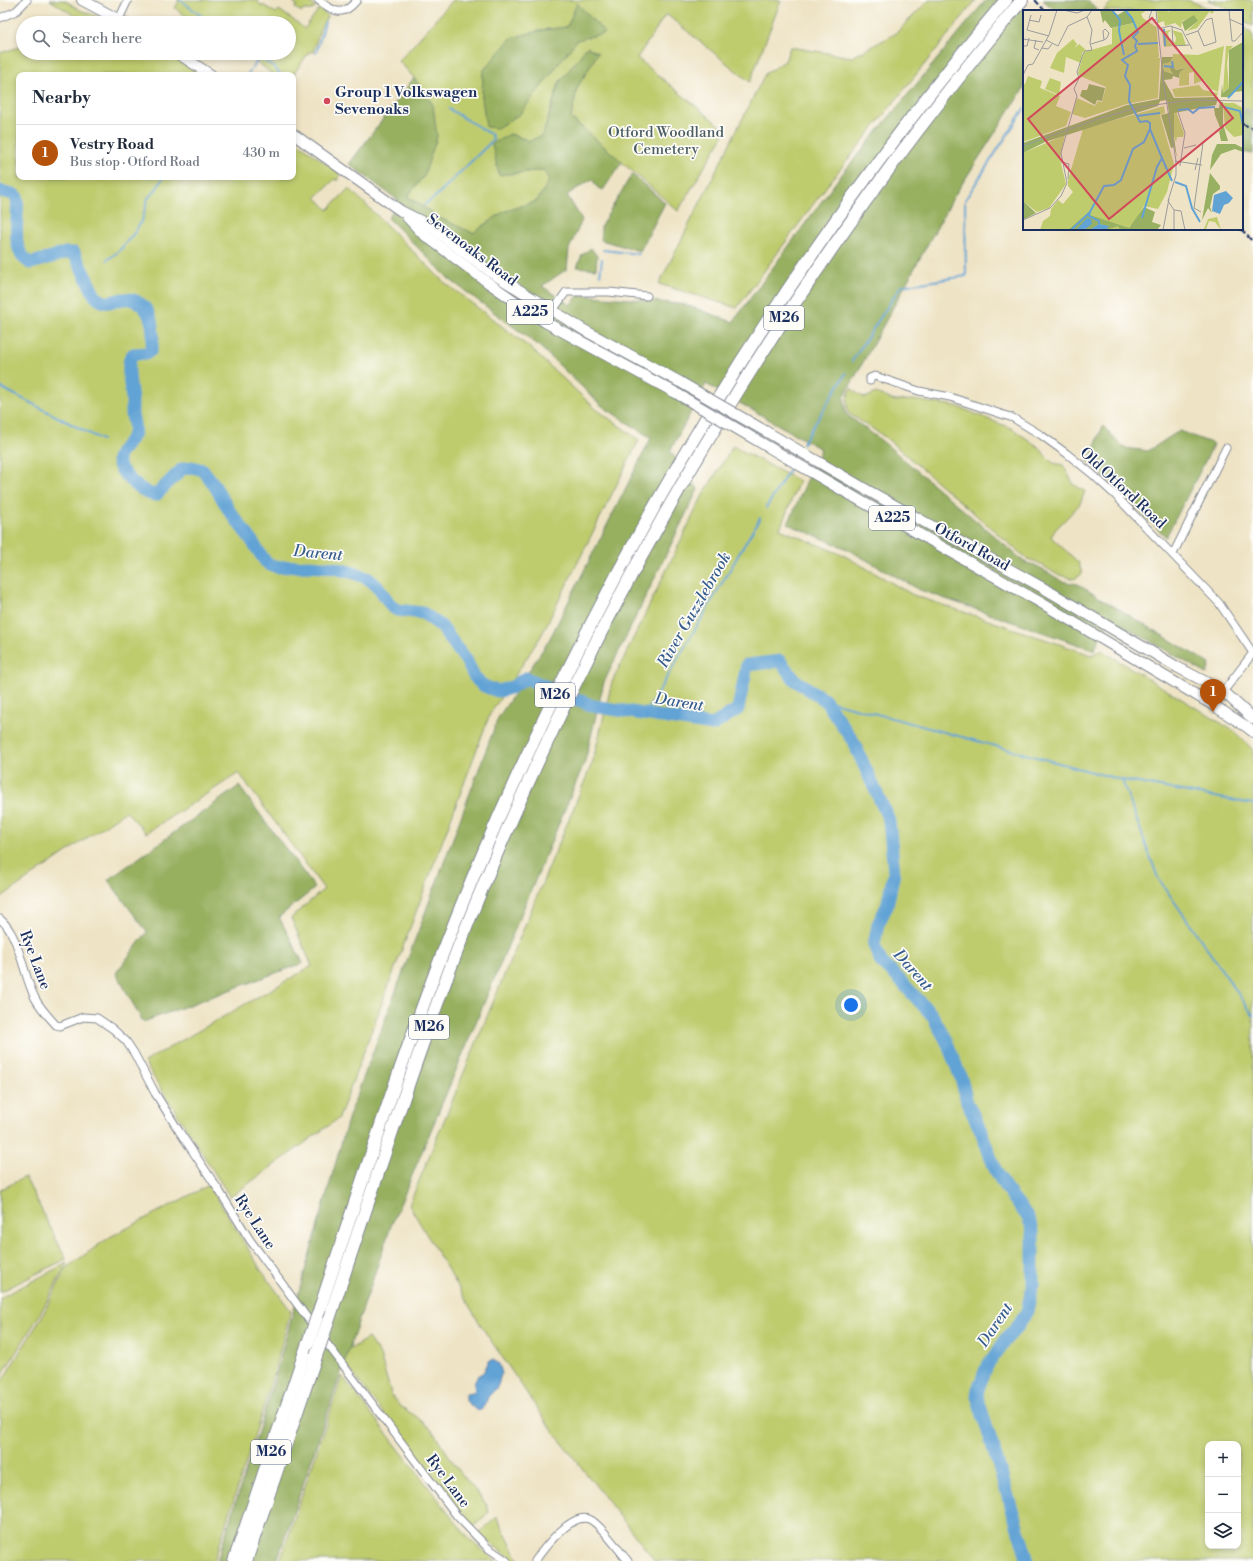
<!DOCTYPE html>
<meta charset="utf-8">
<style>
:root{--surface:#fff;--page:#f2f2f3;--text:#1f2937;--muted:#747a83;--line:#e0e1e3;--accent:#b45309}
body{margin:0;font-family:"Libre Bodoni",serif;background:var(--page);color:var(--text)}
.controls{position:absolute;right:12px;bottom:12px;display:grid;overflow:hidden;border-radius:8px;box-shadow:0 2px 6px #0003}
.controls button{width:36px;height:36px;display:grid;place-items:center;padding:0;border:0;border-bottom:1px solid var(--line);background:var(--surface);color:var(--text);font:20px sans-serif}
.you{position:absolute;left:851px;top:1005px;width:14px;height:14px;margin:-10px;border:3px solid #fff;border-radius:50%;background:#1a73e8;box-shadow:0 0 0 6px #1a73e833}
.badge{display:grid;place-items:center;width:26px;height:26px;border-radius:50%;background:var(--accent);color:#fff;font-size:13px;font-weight:700}
.pin{position:absolute;translate:-50% -33px;filter:drop-shadow(0 1px 2px #0008)}
.pin::after{content:'';position:absolute;top:21px;width:14px;height:12px;background:inherit;clip-path:polygon(0 0,100% 0,50% 100%)}
.list{margin:0;padding:0;list-style:none}
h2{display:flex;justify-content:space-between;align-items:center;height:52px;margin:0;padding:0 16px;font-size:17px}
h2 small{font-size:13px;font-weight:400;color:var(--muted)}
.list li{display:grid;grid-template-columns:26px 1fr auto;gap:12px;align-items:center;box-sizing:border-box;height:56px;padding:0 16px;border-top:1px solid var(--line)}
.list b{display:block;font-size:15px;white-space:nowrap}
.list p{margin:0;font-size:13px;white-space:nowrap;color:var(--muted)}
.list em{font-size:13px;font-style:normal;color:var(--muted)}
.icon{flex:none;width:22px;height:22px;fill:none;stroke:currentColor;stroke-width:2;stroke-linecap:round;stroke-linejoin:round}
.map{position:relative;flex:none;width:1253px;height:1561px;overflow:hidden}
.search{position:absolute;background:var(--surface);box-shadow:0 2px 6px #0003;left:16px;top:16px;width:280px;height:44px;display:flex;align-items:center;gap:10px;box-sizing:border-box;padding:0 14px;border-radius:22px;color:var(--muted);font-size:15px}
.panel{position:absolute;background:var(--surface);box-shadow:0 2px 6px #0003;left:16px;top:72px;width:280px;height:108px;border-radius:8px}
.map>svg:first-child{display:block}
.green{fill:#bfcc6e;stroke:#6d7e66;fill-rule:evenodd}
.forest{fill:#97b061;stroke:#597060}
.water{fill:#62a3d5;stroke:#3e699a}
.lines{fill:none;stroke-linecap:round;stroke-linejoin:round}
.stream{stroke:#62a3d5;stroke-width:2}
.river{stroke:#62a3d5;stroke-width:13}
.minor-casing{stroke:#848992;stroke-width:9}
.primary-casing{stroke:#848992;stroke-width:12}
.motorway-casing{stroke:#848992;stroke-width:14}
.minor{stroke:#fff;stroke-width:7}
.primary{stroke:#fff;stroke-width:10}
.motorway{stroke:#fff;stroke-width:12}
.rail{stroke:#1b2f5e;stroke-width:2;stroke-dasharray:6 3;stroke-linecap:butt}
.primary-bridge-casing{stroke:#848992;stroke-width:12;stroke-linecap:butt}
.motorway-bridge-casing{stroke:#848992;stroke-width:14;stroke-linecap:butt}
.primary-bridge{stroke:#fff;stroke-width:10}
.motorway-bridge{stroke:#fff;stroke-width:12}
.poi-dot{fill:#d1495b;stroke:#fdfcf7;stroke-width:1.5}
.labels{text-anchor:middle;dominant-baseline:central;stroke-width:3.5;stroke-linejoin:round;paint-order:stroke}
.shield{fill:#fdfcf7;stroke:#5f6c8c;stroke-width:1}
.shield-label{font-size:14px;font-weight:bold;fill:#1b2f5e}
.poi-label{font-size:15px;font-weight:bold;fill:#1b2f5e;stroke:#fdfcf7;text-anchor:start}
.park-label{font-size:15px;fill:#4c5e63;stroke:#fdfcf7}
.street-label{font-size:15px;fill:#1b2f5e;stroke:#fdfcf7}
.water-label{font-size:16px;font-style:italic;fill:#375d8e;stroke:#fdfcf7}
.inset-river{fill:none;stroke:#62a3d5;stroke-width:2}
.inset-road{fill:none;stroke:#9a9b9c;stroke-width:1}
.view{fill:#d1495b;fill-opacity:0.15;stroke:#d1495b;stroke-width:2}
.inset-edge{fill:none;stroke:#1b2f5e;stroke-width:2}
</style>
<div class="map">
<svg width="1253" height="1561" viewBox="0 0 1253 1561">
<rect width="100%" height="100%" fill="#fdfcf7"/>
<filter id="ink" filterUnits="userSpaceOnUse"><feTurbulence type="fractalNoise" baseFrequency=".025" numOctaves="2"/><feDisplacementMap in="SourceGraphic" scale="8" xChannelSelector="R" yChannelSelector="G"/><feConvolveMatrix kernelMatrix="1 2 1 2 8 2 1 2 1" color-interpolation-filters="sRGB"/></filter>
<filter id="wash" filterUnits="userSpaceOnUse"><feTurbulence type="fractalNoise" baseFrequency=".012" numOctaves="4" result="noise"/><feDisplacementMap in="SourceGraphic" scale="16" xChannelSelector="R" yChannelSelector="G"/><feGaussianBlur stdDeviation="0.9" result="paint"/><feColorMatrix in="noise" values="0 0 0 0 0 0 0 0 0 0 0 0 0 0 0 0 0 1.4 0 .05"/><feComposite in="paint" operator="in"/></filter>
<g filter="url(#wash)">
<rect width="100%" height="100%" fill="#eee3c5"/>
<g class="green">
<path d="M50 0H64L80 10 102 18 92 23H86Z"/>
<path d="M177 0H257L262 7 263 5 276 13 279 10 299 24 304 29 319 9 328 15 320 29 313 53 310 51 293 75H274L255 61 257 57 252 54 249 58 241 53H289V23H195L196 21 185 16 175 8 179 1Z"/>
<path d="M293 0H306L316 7 312 10H303L302 12 295 8 297 5 293 2Z"/>
<path d="M453 0H781L750 82 666 14 637 58 726 131 678 211 571 118 577 88 598 53 587 47 559 83 543 135 530 141 510 134 499 175 544 170 549 181 537 201 503 212 473 234 442 219 407 196 424 176 433 105 414 78 399 61ZM578 4 577 40 520 114 482 98 483 71 512 38 542 30 567 27Z"/>
<path d="M929 0H976L826 187 737 308 659 284 765 74 785 61 790 47 852 57 895 34Z"/>
<path d="M1114 0H1188L1215 11H1103Z"/>
<path d="M1208 0H1253V26L1242 19V11H1230L1219 4Z"/>
<path d="M1242 26 1253 35V111L1242 107Z"/>
<path d="M23 46V53H167L203 75H19V177H293V139L339 173 340 176 338 181 335 179 316 197 328 210 349 188 444 282 529 347 596 409 639 440 541 636 490 714 339 1118 230 1197 144 1062 312 966 291 918 324 889 239 773 146 833 126 811 0 898V53Z"/>
<path d="M851 388 858 394 865 398 876 393 895 401 913 400 956 406 1013 429 1040 448 1044 454 1053 463 1063 465 1074 485 1085 491 1080 504 1055 530 1051 537 1079 563 1082 574 1074 579 1056 574 1037 562 1027 559 885 437 848 413 847 398Z"/>
<path d="M733 446 799 481 780 529 845 556 913 595 1092 655 1101 650 1234 731 1253 750V1561H655L552 1430 485 1332 409 1205 593 761 612 682 704 493ZM1208 1444H1238V1546H1208Z"/>
<path d="M25 1177 66 1259 0 1292V1190Z"/>
<path d="M209 1185 261 1270 291 1311 265 1403 214 1561H0V1384L41 1318 66 1268 110 1237Z"/>
<path d="M67 1263 39 1316 0 1378V1298Z"/>
<path d="M368 1338 380 1355 392 1397 400 1406 417 1417 432 1430 457 1468 487 1505 489 1512 472 1528 339 1356Z"/>
<path d="M342 1376 469 1539 496 1561H280Z"/>
<path d="M497 1517 519 1561H515L478 1534Z"/>
</g>
<g class="forest">
<path d="M986 0H1015L1024 11V88L953 198 844 397 846 414 882 441 1026 563 1035 565 1062 581 1077 584 1210 664 1207 674 1110 618 1094 650 920 590 845 548 788 524 821 449 706 384 670 451 698 489 604 682 585 761 391 1226 277 1561H217L267 1404 349 1116 498 718 549 640 651 438 602 406 538 345 449 279 388 218 399 201 349 164 414 78 433 105 437 137 424 176 407 197 442 219 473 233 503 212 537 201 549 181 544 170 499 175 492 144 510 134 530 141 543 135 559 83 587 47 598 53 577 88 571 118 622 162 603 190 598 188 592 179 567 195 582 220 569 249 567 269 542 286 570 305 579 295 644 300 686 305 733 322 838 179Z"/>
<path d="M1043 0H1087L1099 11H1056Z"/>
<path d="M577 3 605 33 577 40 520 114 497 128 486 127 482 98 483 71 511 38 542 30 567 27Z"/>
<path d="M1242 109 1253 113V154L1242 152Z"/>
<path d="M632 174 665 203 640 251 601 240V226Z"/>
<path d="M591 248 597 256 596 269 577 267 582 255Z"/>
<path d="M1103 426 1125 448 1148 451 1179 431 1214 444 1166 537 1088 462Z"/>
<path d="M239 786 315 888 279 917 303 963 143 1022 116 973 147 932 108 880Z"/>
</g>
<path class="water" d="M493 1360 499 1364 502 1373C499 1377 500 1381 498 1385 496 1390 491 1393 488 1397 485 1404 486 1409 477 1411L466 1401V1393L473 1392 475 1390 474 1382 480 1374 483 1373 489 1361Z"/>
<g class="lines">
<g class="stream">
<path d="M180 0 211 23"/>
<path d="M252 53 274 67 281 75"/>
<path d="M316 53 325 22"/>
<path d="M247 75 259 59"/>
<path d="M424 205 434 198 493 140 492 135 449 109"/>
<path d="M603 250 639 254"/>
<path d="M107 260 119 251 135 232 142 220 148 198 156 190 163 177"/>
<path d="M600 275 602 259"/>
<path d="M852 361 901 286 966 276 965 200 1024 109"/>
<path d="M0 387 102 440"/>
<path d="M803 443 846 373"/>
<path d="M766 508 789 470"/>
<path d="M825 700 1122 780 1158 878 1253 1015"/>
<path d="M646 713 760 518"/>
<path d="M1122 780 1253 804"/>
</g>
<path class="river" d="M0 191 13 194 17 197C20 218 8 249 30 263L35 262 65 253H74L95 296C109 310 115 296 130 299 152 304 156 330 151 350L147 353 133 354C124 362 132 390 132 402 132 406 132 411 132 415 133 421 136 426 134 433 131 443 119 450 118 459 117 472 144 495 156 495L182 469 192 467 203 470 213 483 230 512 250 538 265 561 270 565 277 567 309 566 334 568 354 573 369 579 379 588 391 606 397 610 423 613 441 626 467 662 474 676 478 681 484 686 497 691 503 690 512 687 526 678 593 706 713 725 738 709 747 665 780 661 795 680 825 700 853 741 889 820 894 873 887 906 878 924 874 945 881 962 897 977 932 1015 946 1040 961 1078 967 1102 981 1131 995 1169 1005 1187 1027 1216 1032 1227 1033 1232V1285L1027 1311 1019 1325 1007 1338 987 1366 978 1389 977 1396 1028 1561"/>
</g>
</g>
<g filter="url(#ink)">
<g class="lines">
<g class="minor-casing">
<g id="minor">
<path d="M318 0C335 12 342 18 357 0"/>
<path d="M0 18 16 11 27 0"/>
<path d="M119 19 128 0"/>
<path d="M545 322 566 292H609L647 296"/>
<path d="M870 381V378L875 376 919 391 950 397 1013 418 1041 435 1066 453 1091 473 1116 496 1219 603 1253 653"/>
<path d="M1173 554 1226 448"/>
<path d="M1213 705 1253 653"/>
<path d="M0 919C20 935 23 976 35 998 40 1008 49 1017 56 1025L60 1026 83 1017 97 1018 113 1029 126 1041 134 1053 155 1093 179 1131 220 1192 250 1240 314 1327"/>
<path d="M322 1337 457 1516 488 1548 507 1561"/>
<path d="M535 1561C544 1548 573 1510 591 1520 602 1526 619 1551 628 1561"/>
</g>
</g>
<g class="primary-casing">
<g id="primary">
<path d="M82 0 125 23"/>
<path d="M177 53 211 75"/>
<path d="M293 134 401 211 423 222 495 275 584 330 680 382"/>
<path d="M407 217 423 234 490 284 545 322 674 392"/>
<path d="M753 424 867 490 1045 589 1177 667 1223 691 1253 719"/>
<path d="M746 434 861 501 1038 601 1213 705 1247 727 1253 732"/>
</g>
</g>
<g class="motorway-casing">
<g id="motorway">
<path d="M320 1308C371 1155 420 1000 484 851 616 544 790 256 1006 0"/>
<path d="M328 1322C380 1169 428 1015 491 867 624 553 803 261 1022 0"/>
<path d="M234 1561 308 1343"/>
<path d="M246 1561 316 1356"/>
</g>
</g>
<use href="#minor" class="minor"/>
<use href="#primary" class="primary"/>
<use href="#motorway" class="motorway"/>
<g class="rail">
<path d="M1035 0 1045 11"/>
<path d="M1242 124 1253 128"/>
<path d="M1241 229 1253 242"/>
</g>
<g class="primary-bridge-casing">
<g id="primary-bridge">
<path d="M680 382 753 424"/>
<path d="M674 392 746 434"/>
</g>
</g>
<g class="motorway-bridge-casing">
<g id="motorway-bridge">
<path d="M308 1343 320 1308"/>
<path d="M316 1356 328 1322"/>
</g>
</g>
<use href="#primary-bridge" class="primary-bridge"/>
<use href="#motorway-bridge" class="motorway-bridge"/>
</g>
</g>
<circle class="poi-dot" cx="327" cy="101" r="4"/>
<g class="labels">
<g class="shield">
<rect x="507" y="300" width="46" height="24" rx="3"/>
<rect x="764" y="306" width="40" height="24" rx="3"/>
<rect x="869" y="506" width="46" height="24" rx="3"/>
<rect x="535" y="683" width="40" height="24" rx="3"/>
<rect x="409" y="1015" width="40" height="24" rx="3"/>
<rect x="251" y="1440" width="40" height="24" rx="3"/>
</g>
<g class="shield-label">
<text x="530" y="312">A225</text>
<text x="784" y="318">M26</text>
<text x="892" y="518">A225</text>
<text x="555" y="695">M26</text>
<text x="429" y="1027">M26</text>
<text x="271" y="1452">M26</text>
</g>
<g class="poi-label">
<text x="335" y="92">Group 1 Volkswagen<tspan x="335" dy="17">Sevenoaks</tspan></text>
</g>
<g class="park-label">
<text x="666" y="132">Otford Woodland<tspan x="666" dy="17">Cemetery</tspan></text>
</g>
<g class="street-label">
<text transform="translate(472 250) rotate(37)">Sevenoaks Road</text>
<text transform="translate(1123 488) rotate(43)">Old Otford Road</text>
<text transform="translate(972 547) rotate(29)">Otford Road</text>
<text transform="translate(35 960) rotate(69)">Rye Lane</text>
<text transform="translate(255 1222) rotate(57)">Rye Lane</text>
<text transform="translate(448 1481) rotate(53)">Rye Lane</text>
</g>
<g class="water-label">
<text transform="translate(318 553) rotate(5)">Darent</text>
<text transform="translate(694 610) rotate(-60)">River Guzzlebrook</text>
<text transform="translate(679 702) rotate(9)">Darent</text>
<text transform="translate(913 970) rotate(48)">Darent</text>
<text transform="translate(995 1325) rotate(-56)">Darent</text>
</g>
</g>
<g transform="translate(1023 10)">
<rect width="220" height="220" fill="#eee3c5"/>
<path d="M103 0H124L118 4 120 8 133 17V11L136 47 134 48H137L135 88 104 94 62 108 49 104 54 88 72 96 75 91 79 92 83 77 57 66 55 63 61 42 89 34V18L110 13ZM134 0H144L145 2 149 0H190L191 2 188 4 187 1 174 18 164 21 175 11 171 6 159 11 158 18 152 13 142 16 141 11 135 13ZM141 18 142 21 148 20 145 23 147 34 149 32V36L141 37 139 21ZM149 20 159 23 163 36H150V30L152 33 153 28ZM50 29 54 34 52 38 56 34 63 40 59 43 58 53 43 47 41 63 27 58 34 43ZM201 36 195 82 188 79 181 70 171 74V62L166 63V75L156 76 157 62 163 58 152 60 150 64 141 61 140 54 149 50 150 44 175 45ZM203 36H210L206 40 204 54 206 78 200 83ZM5 66 19 71 17 78 22 80 21 82 22 80 37 86 33 96 48 102 43 116 0 132V74H2ZM27 68 38 72 36 85 22 79ZM176 75 180 80 195 83 194 86 152 87 149 79ZM200 93H211L220 98V125L211 127 202 118ZM141 96 142 103 137 105 151 154 144 182 135 199 121 196 111 213 106 217 112 220H17L20 211 27 206 28 199 35 190 40 194 50 182 45 176V170L60 119ZM153 101 161 123 160 127H154L153 132 151 126V103ZM42 125 37 149 43 174 26 198 14 202 0 191V143ZM194 207 198 220 192 212 186 211 183 219H181L185 209Z" fill="#bfcc6e"/>
<path d="M77 0H89L95 5 103 0 110 8V13L88 18 82 10 80 13ZM171 5 175 11 162 21 159 12ZM220 32V81L211 82 206 87H198L199 74 200 83 206 78V40ZM139 47H150L147 52 140 54 141 61 150 64 147 59 149 57 153 60 163 58 157 62 156 68 150 66 149 69 141 70 151 88 195 87 193 95 151 103V127L154 148 151 137 148 138 138 105 146 103 144 90 137 91 135 96 22 132 0 143V133L104 95 136 89ZM66 74 82 78 79 91 74 90 72 95 57 86 59 80H64ZM197 92H200V114L205 131H198L196 121 198 120 192 105 191 98H196ZM194 134H212L220 138V142L212 139 198 144 187 160 189 145ZM187 163 197 176V179L190 184 187 197 189 203 185 198 179 210ZM0 191 13 203 0 210ZM121 197 132 202 129 212 138 215 134 220H97L95 216 83 220 86 216 76 214 66 220H45L64 204 106 218Z" fill="#97b061"/>
<path d="M203 181 210 188 206 193 201 195 197 204 189 201 191 185ZM64 208 68 209 69 214 61 220H53ZM76 214 86 216 83 220H66Z" fill="#62a3d5"/>
<path class="inset-river" d="M89 0 97 10 96 21 101 45M141 19 142 36M115 34 135 33M141 56 150 57 149 51M205 88 220 72M201 97 217 101 220 115M155 100 165 99 170 103 176 98 192 97M114 106 137 103M139 148 149 171M152 172 163 176 169 198 177 212M67 202 66 206 76 211V214M119 208 134 157 139 148 127 119M48 220 67 202 81 176 91 175 98 170 110 139 121 132 127 119V113L124 111 117 112 106 91 107 75 102 66 105 55 99 50 114 41 112 36 114 31 110 27 115 22 109 8 102 0"/>
<path class="inset-road" d="M40 0 54 3 62 0M129 0 126 8 133 10M133 0 141 76 153 151V165L145 191M206 0 209 31H212L220 22M8 5 4 20 26 26M206 9 220 15M6 10 16 12 18 5M149 16 150 36 166 35M135 19 147 16 159 20 169 39M175 21 181 36 193 32 189 8M163 25 175 21 183 10 189 8M0 29 20 32M13 30 11 38 16 40M23 30 35 36 45 16 64 7M68 34 81 30 84 28 86 23 82 19 80 21 81 30M0 36H4L6 28M19 38 25 39 29 34M0 65 5 55 10 54 26 25 34 0M155 102 162 123 157 156M0 136 77 108 118 97 167 90 220 91M161 138 173 135M152 151 179 155M38 152 46 154 45 169M172 160 175 148M145 191 151 200V220M151 200 158 201 162 220M178 202 171 198 180 133M0 210 27 198 38 186 44 173 38 143 54 86 51 79 56 68 54 62 60 44 62 41 69 40 67 33 69 20 64 7 69 0M140 220 146 189"/>
<path class="view" d="M129 8 210 108 86 209 5 109Z"/>
<rect width="220" height="220" class="inset-edge"/>
</g>
</svg>
<div class="controls">
<button>+</button>
<button>−</button>
<button><svg class="icon" aria-label="layers" viewBox="0 0 24 24"><path d="M12 4l9 5-9 5-9-5zM3 14l9 5 9-5"/></svg></button>
</div>
<div class="you"></div>
<div class="pin badge" style="left:1213px;top:712px">1</div>
<div class="search"><svg class="icon" aria-label="search" viewBox="0 0 24 24"><circle cx="10" cy="10" r="6"/><path d="M15 15l6 6"/></svg>Search here</div>
<section class="panel">
<h2>Nearby<small></small></h2>
<ul class="list">
<li><span class="badge">1</span><div><b>Vestry Road</b><p>Bus stop · Otford Road</p></div><em>430 m</em></li>
</ul>
</section>
</div>
